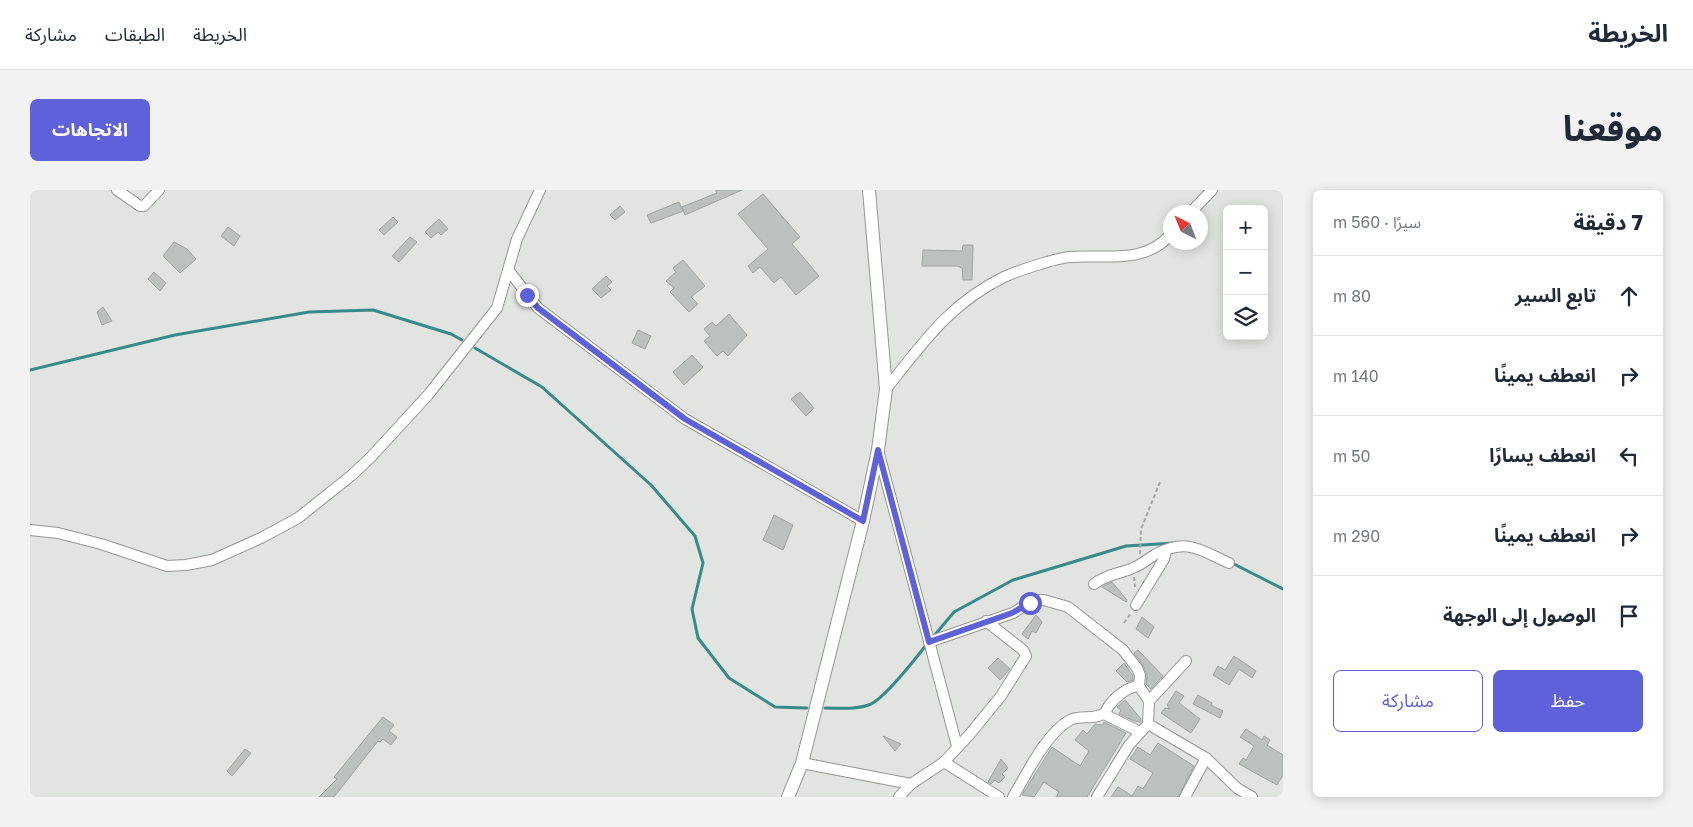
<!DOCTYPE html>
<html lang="ar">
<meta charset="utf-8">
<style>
:root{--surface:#fff;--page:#f2f2f3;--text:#1f2937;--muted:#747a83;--line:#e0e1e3;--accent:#5e61d9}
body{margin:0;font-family:"Golos Text","Noto Sans Arabic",sans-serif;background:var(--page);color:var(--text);direction:rtl}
.controls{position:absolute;right:15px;top:15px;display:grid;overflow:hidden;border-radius:8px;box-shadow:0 2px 12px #0003}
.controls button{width:45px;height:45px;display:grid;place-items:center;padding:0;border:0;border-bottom:1px solid var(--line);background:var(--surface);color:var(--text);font:25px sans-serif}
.compass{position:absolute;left:1133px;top:15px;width:45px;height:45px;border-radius:50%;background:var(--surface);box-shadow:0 2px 12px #0003;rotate:317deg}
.stop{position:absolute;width:15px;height:15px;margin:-11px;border:4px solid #5e61d9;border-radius:50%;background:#fff}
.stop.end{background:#5e61d9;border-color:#fff;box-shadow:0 1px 5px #0008}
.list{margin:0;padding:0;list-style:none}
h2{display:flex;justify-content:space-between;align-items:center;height:65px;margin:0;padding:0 20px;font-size:21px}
h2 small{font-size:16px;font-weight:400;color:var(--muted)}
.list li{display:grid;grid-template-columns:32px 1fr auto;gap:15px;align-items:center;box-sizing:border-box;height:80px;padding:0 20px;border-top:1px solid var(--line)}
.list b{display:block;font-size:19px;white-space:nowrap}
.list em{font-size:16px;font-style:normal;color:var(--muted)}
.actions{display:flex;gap:10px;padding:15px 20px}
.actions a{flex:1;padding:11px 0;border:1px solid var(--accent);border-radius:8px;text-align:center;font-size:18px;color:var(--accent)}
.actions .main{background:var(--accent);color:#fff}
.icon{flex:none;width:28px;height:28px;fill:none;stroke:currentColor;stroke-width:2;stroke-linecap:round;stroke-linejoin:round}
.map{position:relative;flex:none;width:1253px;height:607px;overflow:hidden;direction:ltr;border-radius:8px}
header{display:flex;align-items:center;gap:30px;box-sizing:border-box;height:70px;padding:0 25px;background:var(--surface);border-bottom:1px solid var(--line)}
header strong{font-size:24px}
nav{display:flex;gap:28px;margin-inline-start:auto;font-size:18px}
.intro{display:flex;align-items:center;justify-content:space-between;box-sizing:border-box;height:120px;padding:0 30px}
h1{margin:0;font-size:35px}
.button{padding:12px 22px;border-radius:8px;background:var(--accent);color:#fff;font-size:18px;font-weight:700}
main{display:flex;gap:30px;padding:0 30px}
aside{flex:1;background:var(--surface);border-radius:8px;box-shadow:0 2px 12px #0003}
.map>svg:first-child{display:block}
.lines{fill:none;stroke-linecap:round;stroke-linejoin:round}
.stream{stroke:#388a8a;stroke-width:3}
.building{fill:#bcc0be;stroke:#9fa3a1}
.minor-casing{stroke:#959794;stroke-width:12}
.tertiary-casing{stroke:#959794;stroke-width:14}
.path{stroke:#a4a6a4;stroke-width:2;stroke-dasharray:4 2.5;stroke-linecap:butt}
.minor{stroke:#fff;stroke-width:10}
.tertiary{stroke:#fff;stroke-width:12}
.route{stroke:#5e61d9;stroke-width:6}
</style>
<header>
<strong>الخريطة</strong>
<nav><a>الخريطة</a><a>الطبقات</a><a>مشاركة</a></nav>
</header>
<div class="intro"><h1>موقعنا</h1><a class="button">الاتجاهات</a></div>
<main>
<aside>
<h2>7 دقيقة<small>سيرًا · 560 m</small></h2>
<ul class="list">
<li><svg class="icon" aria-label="ahead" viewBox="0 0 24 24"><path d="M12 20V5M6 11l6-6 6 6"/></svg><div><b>تابع السير</b></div><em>80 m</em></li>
<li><svg class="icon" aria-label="right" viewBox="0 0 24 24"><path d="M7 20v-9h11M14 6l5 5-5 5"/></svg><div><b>انعطف يمينًا</b></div><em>140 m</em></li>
<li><svg class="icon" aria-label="left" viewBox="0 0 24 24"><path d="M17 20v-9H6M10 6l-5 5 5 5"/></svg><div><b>انعطف يسارًا</b></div><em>50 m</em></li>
<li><svg class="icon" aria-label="right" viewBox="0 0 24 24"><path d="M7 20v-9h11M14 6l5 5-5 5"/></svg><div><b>انعطف يمينًا</b></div><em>290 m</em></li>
<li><svg class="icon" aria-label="arrive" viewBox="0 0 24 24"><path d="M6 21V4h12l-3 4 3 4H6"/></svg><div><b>الوصول إلى الوجهة</b></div></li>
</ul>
<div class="actions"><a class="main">حفظ</a><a>مشاركة</a></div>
</aside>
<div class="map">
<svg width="1253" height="607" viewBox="0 0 1253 607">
<rect width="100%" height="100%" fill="#e2e4e1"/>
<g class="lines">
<g class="stream">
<path d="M445 158 512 197 621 295 665 346 673 373 662 419 668 448 699 488 745 517 777 518"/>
<path d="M0 180 145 145 279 122 343 120 421 144 432 150"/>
<path d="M1200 372 1253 399"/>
<path d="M903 447 924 422 983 390 1096 356 1144 353"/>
<path d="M795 518C810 518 827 520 841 514 856 507 886 468 897 454"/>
</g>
</g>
<g class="building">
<path d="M685 0H712L655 25 652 17 687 3Z"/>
<path d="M733 4 770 47 762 54 789 86 766 105 751 87 744 93 730 77 723 83 718 76 738 59 708 24Z"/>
<path d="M649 12 653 21 621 33 617 25Z"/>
<path d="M590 16 595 22 585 30 580 25Z"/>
<path d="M363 27 368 32 354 45 349 40Z"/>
<path d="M409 29 418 39 411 45 408 42 401 48 395 42Z"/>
<path d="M198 37 210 46 204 56 191 46Z"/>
<path d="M380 47 387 52 369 72 362 66Z"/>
<path d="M144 52 157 59 166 69 150 83 133 66Z"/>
<path d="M933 55H943L942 90H933L932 78 927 76H892L893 60 932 61Z"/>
<path d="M653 70 675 96 661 107 668 114 659 122 640 102 644 98 636 91 646 82 643 78Z"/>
<path d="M124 82 136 93 130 101 118 89Z"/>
<path d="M576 86 582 92 577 96 581 100 571 108 562 99Z"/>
<path d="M73 117 82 131 72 135 67 122Z"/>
<path d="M699 124 717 145 698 166 693 161 687 166 674 151 680 146 674 139 682 132 686 136Z"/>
<path d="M608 140 621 146 615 159 602 153Z"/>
<path d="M662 165 673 177 654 195 643 182Z"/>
<path d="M770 202 784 218 776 226 761 209Z"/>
<path d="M744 325 763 335 753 360 733 350Z"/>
<path d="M1082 392 1097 410 1096 412 1072 397Z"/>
<path d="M1006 425 1012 432 1006 443 1002 441 998 449 992 444Z"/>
<path d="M1112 427 1124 437 1118 448 1106 439Z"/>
<path d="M1108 460 1133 486 1121 499 1116 494 1117 485 1113 475 1104 463Z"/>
<path d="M1204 466 1226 481 1222 488 1209 479 1199 495 1183 485 1188 476 1195 480Z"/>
<path d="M968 468 980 479 970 490 958 478Z"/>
<path d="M1094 473 1103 486V490L1097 492 1086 481Z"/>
<path d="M1146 501 1154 506 1149 513 1170 529 1161 543 1131 523 1135 518 1140 519 1137 515Z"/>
<path d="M1168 505 1182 513 1181 515 1193 521 1190 528 1163 514Z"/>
<path d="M1095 510 1111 529V532L1104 531 1089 524 1091 520 1087 517Z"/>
<path d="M353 527 364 535 359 541 367 547 361 555 353 549 350 552 348 551 304 607H289L307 589 304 587Z"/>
<path d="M1074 532 1096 543 1057 607H1026L1029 602 1014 592 1004 607 992 605 1022 557 1050 576 1059 561 1045 550 1053 540 1057 544 1065 534 1072 535Z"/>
<path d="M1216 539 1232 550 1234 546 1240 550 1237 555 1253 565V585L1247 595 1209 574 1213 568 1216 570 1224 556 1210 547Z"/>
<path d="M853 546 871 554 865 561Z"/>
<path d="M1128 553 1164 576 1148 607H1081L1088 597 1102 606 1108 596 1113 599 1123 583 1100 569 1108 557 1120 565Z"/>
<path d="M215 559 221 563 202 586 197 581Z"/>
<path d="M971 569 978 578 972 584 975 587 969 593 965 590 961 594 958 592Z"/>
</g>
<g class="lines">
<g class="minor-casing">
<g id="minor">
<path d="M87 0 110 16H114L129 0"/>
<path d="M1161 22 1182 0"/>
<path d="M479 81 508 118 655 229 833 331"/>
<path d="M856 199C893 153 919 114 974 87 987 81 1026 68 1040 67 1074 64 1114 75 1140 45"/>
<path d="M848 260 927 556"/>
<path d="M0 340 28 343 71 354 137 376 156 375 182 370 233 347 268 328 322 285 341 267 398 205 467 118 487 49 510 0"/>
<path d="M1064 394C1077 384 1089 384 1103 378 1111 375 1119 368 1126 364 1158 348 1170 360 1199 373"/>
<path d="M1106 415 1134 369 1136 360"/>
<path d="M899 452 983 423 1004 410H1014L1038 417 1093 460 1107 478 1110 485 1109 496 1119 511 1118 534 1099 555 1067 607"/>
<path d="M1119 511 1156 471"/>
<path d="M1074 524 1110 542"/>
<path d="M1118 534 1176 568 1207 598 1222 607"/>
<path d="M914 572 969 607"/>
<path d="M772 573 881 594"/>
<path d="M869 607 881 594 914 572 940 544 971 506 996 466 993 460 956 431"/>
<path d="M983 607C996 585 1017 542 1040 530 1050 525 1066 530 1074 523 1076 522 1077 519 1078 517 1085 507 1097 497 1109 496"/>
<path d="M1155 607 1176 568"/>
</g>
</g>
<g class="tertiary-casing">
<path id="tertiary" d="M758 607 772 573 833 331 848 260 856 199 839 0"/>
</g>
<g class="path">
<path d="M1110 364 1111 339 1130 292"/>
<path d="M1104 387 1105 397"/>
<path d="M1094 433 1101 423"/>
</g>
<use href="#minor" class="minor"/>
<use href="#tertiary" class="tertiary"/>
</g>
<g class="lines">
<path class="route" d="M497 105 508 118 655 229 833 331 848 260 899 452 982 423 1000 413"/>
</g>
</svg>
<div class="controls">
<button>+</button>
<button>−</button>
<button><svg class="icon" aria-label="layers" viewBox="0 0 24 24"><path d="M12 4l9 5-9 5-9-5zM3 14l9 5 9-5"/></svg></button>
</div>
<svg class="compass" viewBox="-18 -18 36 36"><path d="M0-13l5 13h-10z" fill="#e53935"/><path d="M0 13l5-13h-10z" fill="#747a83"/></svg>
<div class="stop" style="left:1000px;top:413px"></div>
<div class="stop end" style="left:497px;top:105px"></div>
</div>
</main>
